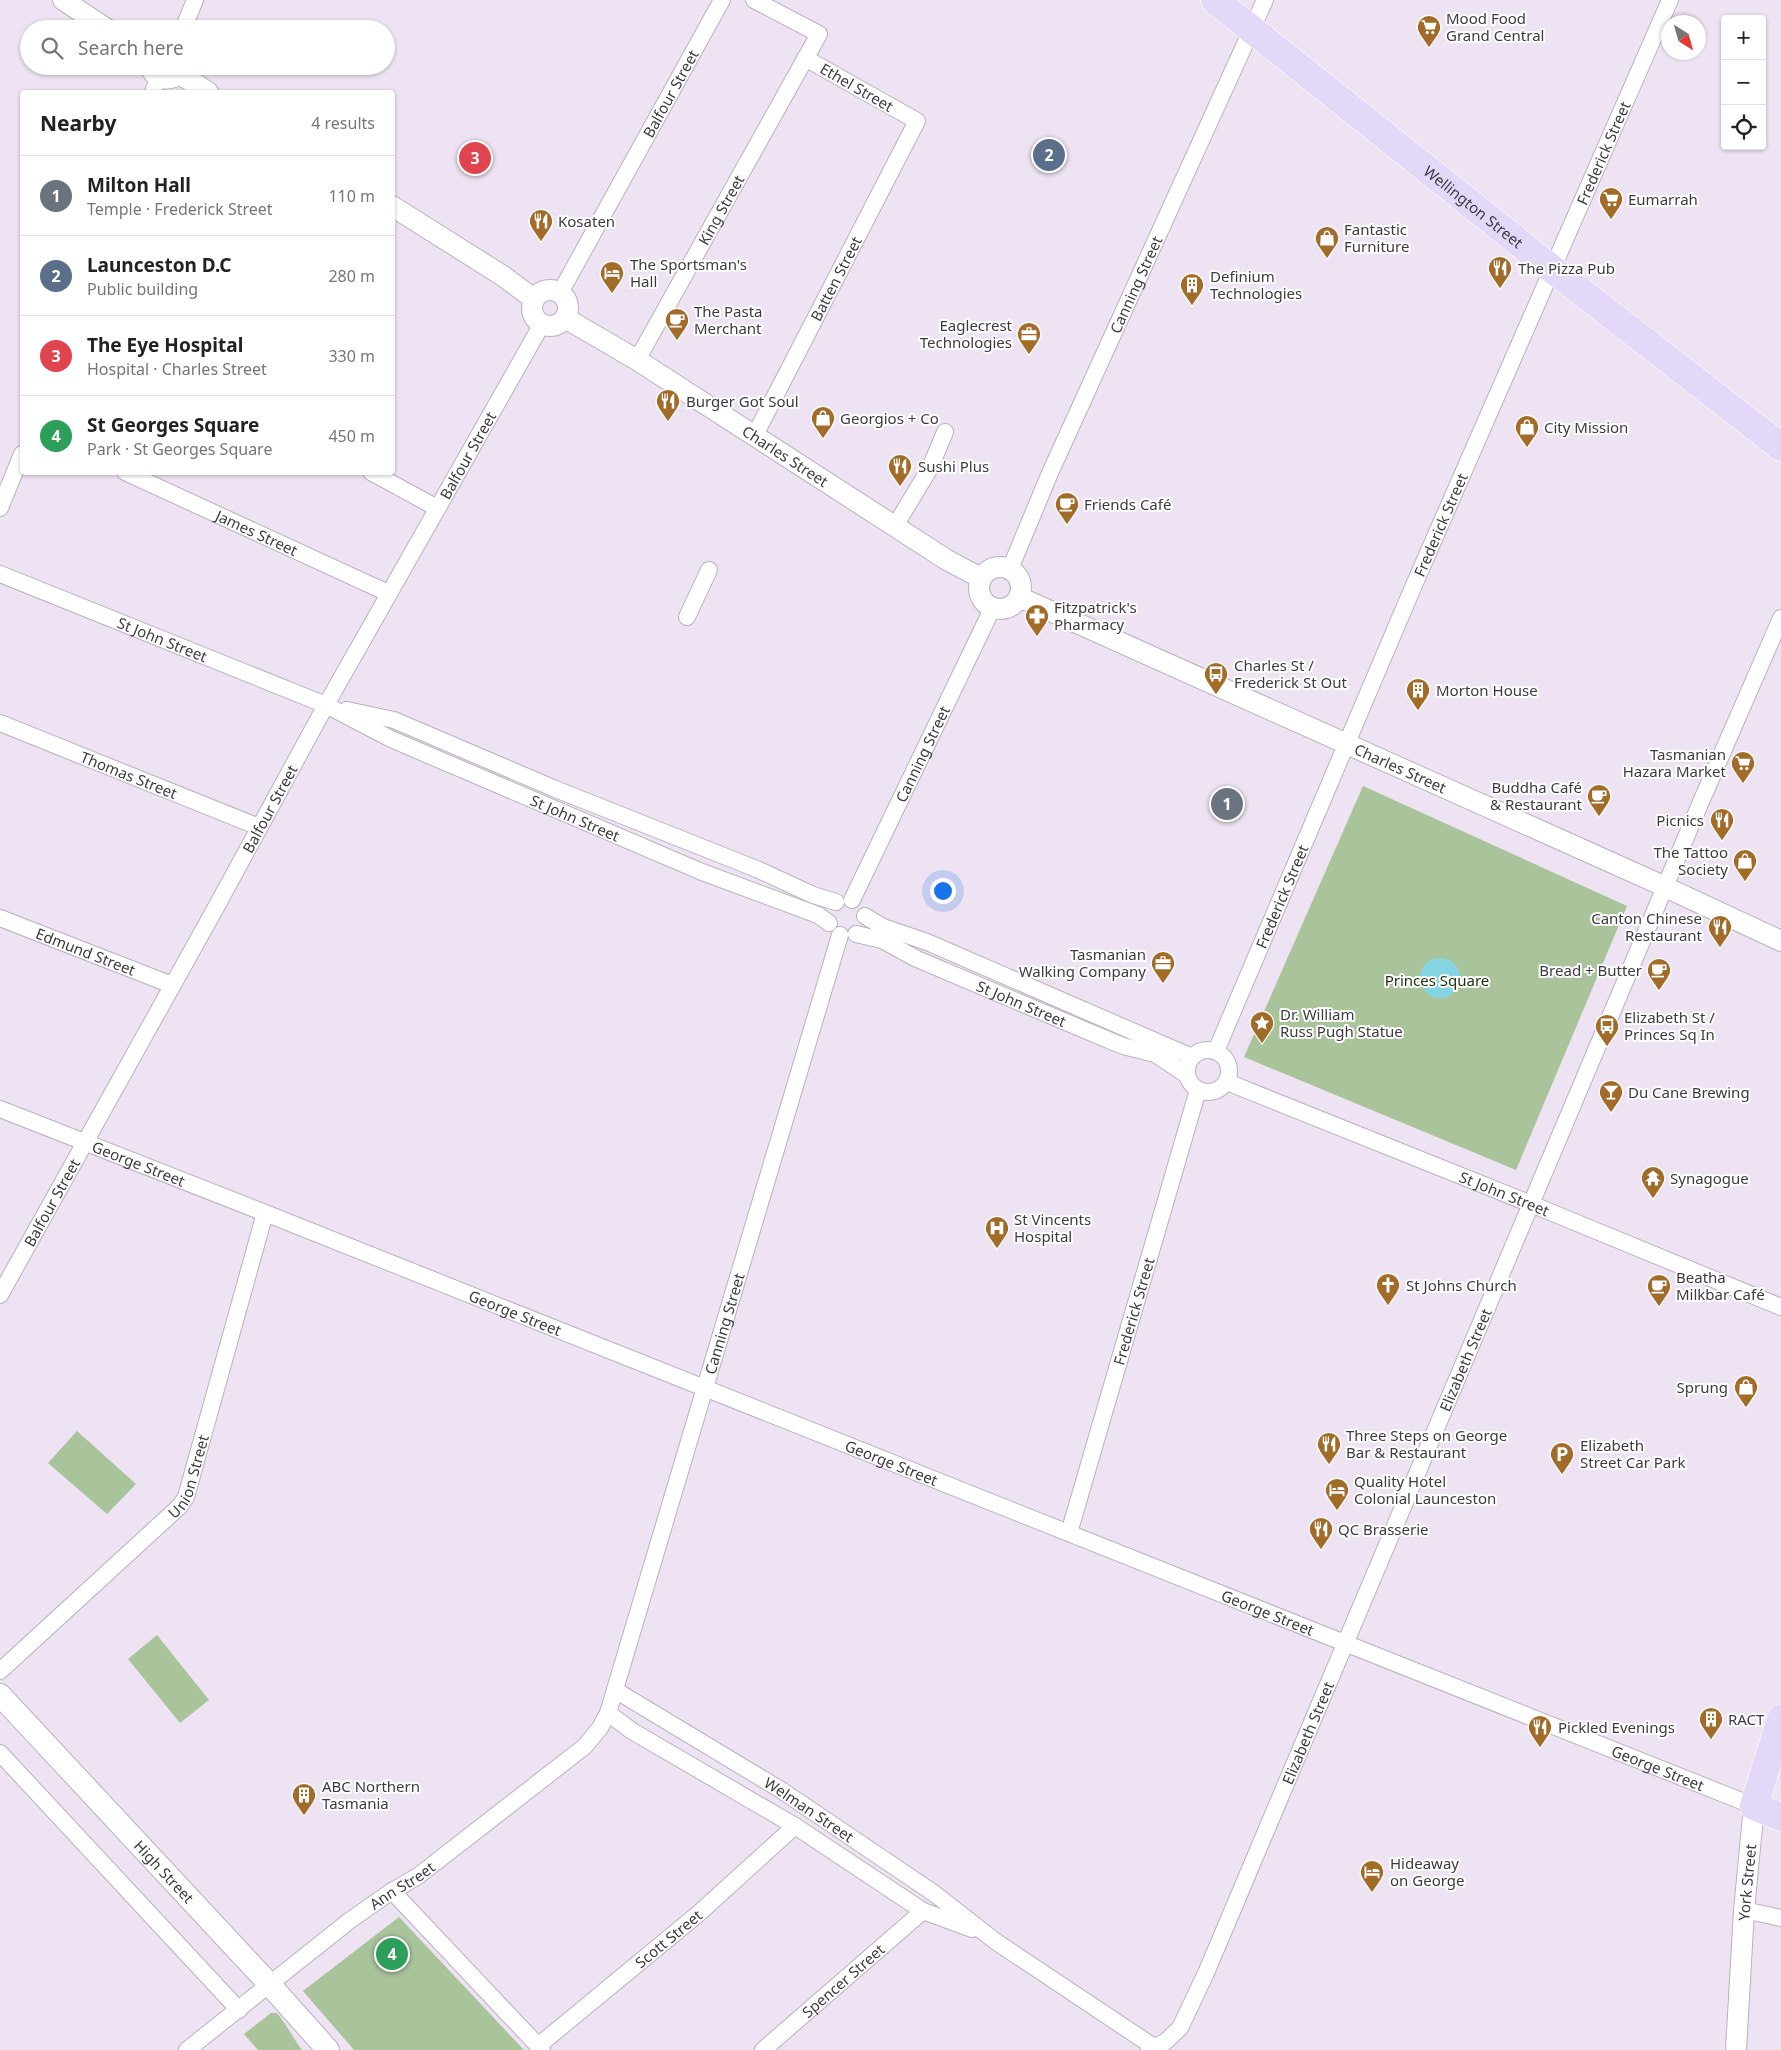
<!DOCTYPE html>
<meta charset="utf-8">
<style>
:root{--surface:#fff;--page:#f6f6f6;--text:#222;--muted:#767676;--line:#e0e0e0;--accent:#a26b27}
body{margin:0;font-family:"Noto Sans",sans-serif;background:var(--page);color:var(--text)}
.controls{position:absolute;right:15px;top:15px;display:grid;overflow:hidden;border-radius:5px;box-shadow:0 1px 4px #0004}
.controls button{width:45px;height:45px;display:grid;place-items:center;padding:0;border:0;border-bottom:1px solid var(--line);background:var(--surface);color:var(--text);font:25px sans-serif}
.compass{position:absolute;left:1661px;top:15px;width:45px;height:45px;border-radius:50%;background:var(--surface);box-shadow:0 1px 4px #0004;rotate:143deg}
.you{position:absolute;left:942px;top:890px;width:18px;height:18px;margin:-12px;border:4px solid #fff;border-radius:50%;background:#1a73e8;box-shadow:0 0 0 8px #1a73e833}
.badge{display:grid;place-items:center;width:32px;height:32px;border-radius:50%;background:var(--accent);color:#fff;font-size:16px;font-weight:700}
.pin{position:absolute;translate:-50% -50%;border:2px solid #fff;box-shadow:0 1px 5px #0006}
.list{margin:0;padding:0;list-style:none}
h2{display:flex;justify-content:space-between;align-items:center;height:65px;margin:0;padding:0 20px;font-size:21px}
h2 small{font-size:16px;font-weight:400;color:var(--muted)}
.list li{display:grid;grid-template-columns:32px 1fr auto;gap:15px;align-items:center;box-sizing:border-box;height:80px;padding:0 20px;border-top:1px solid var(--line)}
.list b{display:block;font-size:19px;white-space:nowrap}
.list p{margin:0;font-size:16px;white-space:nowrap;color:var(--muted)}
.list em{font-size:16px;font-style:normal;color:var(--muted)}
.icon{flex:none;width:28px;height:28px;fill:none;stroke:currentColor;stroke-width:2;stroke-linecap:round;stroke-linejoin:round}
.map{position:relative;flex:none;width:1781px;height:2050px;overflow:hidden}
.search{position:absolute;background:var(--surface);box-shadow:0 1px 4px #0004;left:20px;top:20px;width:375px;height:55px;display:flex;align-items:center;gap:12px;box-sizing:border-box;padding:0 18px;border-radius:28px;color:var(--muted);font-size:19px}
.panel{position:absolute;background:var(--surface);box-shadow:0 1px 4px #0004;left:20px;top:90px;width:375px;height:385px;border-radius:5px}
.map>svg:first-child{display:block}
.green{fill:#a9c39b}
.water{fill:#84d5e1}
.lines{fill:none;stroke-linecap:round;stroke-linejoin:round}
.minor-casing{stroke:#bbb0bf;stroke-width:18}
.tertiary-casing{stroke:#bbb0bf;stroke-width:22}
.secondary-casing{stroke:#bbb0bf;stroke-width:24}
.trunk-casing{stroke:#fff;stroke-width:29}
.minor{stroke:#fff;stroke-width:16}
.tertiary{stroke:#fff;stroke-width:20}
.secondary{stroke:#fff;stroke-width:22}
.trunk{stroke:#e4d8f8;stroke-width:28}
.labels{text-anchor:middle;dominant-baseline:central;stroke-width:4;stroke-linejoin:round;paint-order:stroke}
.poi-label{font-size:15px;fill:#3e3a40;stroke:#fff;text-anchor:start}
.street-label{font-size:15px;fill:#3e3a40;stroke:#fff}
.park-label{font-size:15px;fill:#1a300b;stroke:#fff}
</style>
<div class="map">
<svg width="1781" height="2050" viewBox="0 0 1781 2050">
<rect width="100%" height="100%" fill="#eee3f2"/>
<g class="green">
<path d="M1363 786 1627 906 1516 1170 1244 1057Z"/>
<path d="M77 1431 136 1484 107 1514 48 1463Z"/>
<path d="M157 1635 209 1700 180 1723 128 1659Z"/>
<path d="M399 1917 524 2050H354L303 1991Z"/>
<path d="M271 2013H277C287 2025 293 2038 302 2050H258L244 2034Z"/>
</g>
<circle class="water" cx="1440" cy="978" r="20"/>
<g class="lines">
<g class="minor-casing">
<g id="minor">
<path d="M183 29 195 0"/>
<path d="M153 92 158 77"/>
<path id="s1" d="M560 293 722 0"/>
<path id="s2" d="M637 360 819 34 754 0"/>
<path id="s3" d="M755 435 917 121 805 58"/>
<path id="s4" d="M125 472 388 593"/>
<path d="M371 472 437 508"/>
<path d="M0 508 22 454"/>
<path d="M895 526 930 468 945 432"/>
<path id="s5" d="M1010 569 1050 473 1265 0"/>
<path id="s6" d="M0 574 326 705 391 739 702 872 818 915 829 923"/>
<path d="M687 617 709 570"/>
<path d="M347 710 394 720 553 788 759 870 813 895 836 902"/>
<path id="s7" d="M0 723 259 827"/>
<path id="s8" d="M852 900 993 607"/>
<path d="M865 916 883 927 927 942 1192 1057"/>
<path id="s9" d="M0 918 172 985"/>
<path id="s10" d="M856 934 882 940 917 959 1087 1031 1123 1046 1155 1054 1187 1075"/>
<circle cx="1208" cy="1071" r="21"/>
<path id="s11" d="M1216 1051 1414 585 1670 0"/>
<path id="s12" d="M1227 1082 1531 1204 1781 1307"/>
<path id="s13" d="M0 1109 265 1213 1754 1806"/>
<path id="s14" d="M0 1295 214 911 326 705 542 324"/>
<path id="s15" d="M1069 1533 1198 1090"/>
<path id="s16" d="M0 1671 180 1506 186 1497 265 1213"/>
<path id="s17" d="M615 1690 781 1790 935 1894 995 1941 1154 2047"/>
<path d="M608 1713 632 1731 795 1826 923 1911 972 1929"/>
<path d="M0 1753 239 2010"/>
<path d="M392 1891 542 2050"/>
<path d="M1744 1910 1781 1918"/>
<path id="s18" d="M538 2046 698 1914 795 1826"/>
<path id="s19" d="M187 2050 349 1921 389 1893 418 1876 584 1747 600 1728 608 1713 840 935"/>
<path id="s20" d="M763 2050 923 1911"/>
<path id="s21" d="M1149 2050 1165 2042 1180 2028 1206 1973 1700 804 1781 618"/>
</g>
</g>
<g class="tertiary-casing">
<g id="tertiary">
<path d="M63 0 107 29"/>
<path d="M150 66C154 78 163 81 174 77L181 66"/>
<path d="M178 73 208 92"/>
<path d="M392 206 503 276 534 299"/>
<circle cx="550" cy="308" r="18"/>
<path id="s22" d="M565 318 637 360 947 560 981 578"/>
<circle cx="1000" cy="588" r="21"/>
<path id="s23" d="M1019 597 1648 879 1781 941"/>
<path id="s24" d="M1736 2050 1744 1910 1754 1806"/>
</g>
</g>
<g class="secondary-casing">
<g id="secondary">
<path id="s25" d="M0 1695 270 1985 328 2050"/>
</g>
</g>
<g class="trunk-casing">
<g id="trunk">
<path id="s26" d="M1215 0 1552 269 1781 447"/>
<path d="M1781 1719 1754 1806 1781 1817"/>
</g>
</g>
<use href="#minor" class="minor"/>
<use href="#tertiary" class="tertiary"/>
<use href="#secondary" class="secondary"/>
<use href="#trunk" class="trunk"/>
</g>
<defs>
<g id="supermarket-pin" transform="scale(1.25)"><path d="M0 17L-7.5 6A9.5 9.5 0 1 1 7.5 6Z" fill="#a26b27" stroke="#fff"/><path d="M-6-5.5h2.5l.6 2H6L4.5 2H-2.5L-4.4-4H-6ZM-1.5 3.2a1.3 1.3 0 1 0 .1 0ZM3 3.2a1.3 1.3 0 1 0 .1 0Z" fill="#fff"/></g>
<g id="restaurant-pin" transform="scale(1.25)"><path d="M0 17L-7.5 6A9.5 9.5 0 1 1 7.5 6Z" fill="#a26b27" stroke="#fff"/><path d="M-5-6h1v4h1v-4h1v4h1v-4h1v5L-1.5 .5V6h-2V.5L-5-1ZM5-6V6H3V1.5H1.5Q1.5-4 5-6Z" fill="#fff"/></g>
<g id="shop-pin" transform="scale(1.25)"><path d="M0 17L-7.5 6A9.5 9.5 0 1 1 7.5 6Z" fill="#a26b27" stroke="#fff"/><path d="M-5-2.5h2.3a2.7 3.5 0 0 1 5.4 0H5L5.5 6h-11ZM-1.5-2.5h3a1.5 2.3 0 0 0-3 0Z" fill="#fff"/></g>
<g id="hotel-pin" transform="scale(1.25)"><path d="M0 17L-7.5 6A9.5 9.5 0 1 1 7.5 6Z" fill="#a26b27" stroke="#fff"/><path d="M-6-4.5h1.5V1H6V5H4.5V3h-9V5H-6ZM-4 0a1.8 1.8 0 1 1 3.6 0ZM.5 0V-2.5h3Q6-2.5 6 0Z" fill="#fff"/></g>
<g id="building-pin" transform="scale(1.25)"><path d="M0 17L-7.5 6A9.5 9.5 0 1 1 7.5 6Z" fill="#a26b27" stroke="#fff"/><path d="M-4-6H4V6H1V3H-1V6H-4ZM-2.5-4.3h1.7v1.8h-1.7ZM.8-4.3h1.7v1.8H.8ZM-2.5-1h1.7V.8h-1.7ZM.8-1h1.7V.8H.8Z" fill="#fff"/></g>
<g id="cafe-pin" transform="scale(1.25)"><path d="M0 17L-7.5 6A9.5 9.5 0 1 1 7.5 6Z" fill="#a26b27" stroke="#fff"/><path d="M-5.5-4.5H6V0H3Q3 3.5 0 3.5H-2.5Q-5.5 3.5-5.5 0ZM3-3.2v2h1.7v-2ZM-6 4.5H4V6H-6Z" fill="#fff"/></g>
<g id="office-pin" transform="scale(1.25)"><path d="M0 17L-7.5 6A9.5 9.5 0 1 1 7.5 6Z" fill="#a26b27" stroke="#fff"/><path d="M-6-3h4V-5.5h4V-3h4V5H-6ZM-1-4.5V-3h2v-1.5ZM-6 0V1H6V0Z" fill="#fff"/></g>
<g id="pharmacy-pin" transform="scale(1.25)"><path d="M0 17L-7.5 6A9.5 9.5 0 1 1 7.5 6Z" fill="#a26b27" stroke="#fff"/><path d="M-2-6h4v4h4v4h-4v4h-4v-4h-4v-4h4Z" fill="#fff"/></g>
<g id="bus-pin" transform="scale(1.25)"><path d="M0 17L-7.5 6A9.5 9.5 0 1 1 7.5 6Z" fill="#a26b27" stroke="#fff"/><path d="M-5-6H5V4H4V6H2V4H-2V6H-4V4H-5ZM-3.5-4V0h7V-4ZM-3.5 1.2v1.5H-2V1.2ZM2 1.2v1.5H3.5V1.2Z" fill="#fff"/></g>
<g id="sight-pin" transform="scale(1.25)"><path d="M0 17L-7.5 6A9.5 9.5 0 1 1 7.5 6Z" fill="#a26b27" stroke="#fff"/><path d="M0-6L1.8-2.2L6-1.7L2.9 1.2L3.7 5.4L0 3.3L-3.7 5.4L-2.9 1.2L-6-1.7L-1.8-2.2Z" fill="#fff"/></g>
<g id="bar-pin" transform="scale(1.25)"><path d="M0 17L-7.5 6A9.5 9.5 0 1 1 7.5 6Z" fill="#a26b27" stroke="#fff"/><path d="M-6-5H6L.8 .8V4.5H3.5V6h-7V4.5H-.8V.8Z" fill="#fff"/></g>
<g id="temple-pin" transform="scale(1.25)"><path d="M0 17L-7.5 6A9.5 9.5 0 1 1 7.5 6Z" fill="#a26b27" stroke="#fff"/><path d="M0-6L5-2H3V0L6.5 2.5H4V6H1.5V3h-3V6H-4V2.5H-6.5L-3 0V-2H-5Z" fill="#fff"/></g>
<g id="hospital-pin" transform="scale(1.25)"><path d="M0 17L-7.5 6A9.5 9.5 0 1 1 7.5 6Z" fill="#a26b27" stroke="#fff"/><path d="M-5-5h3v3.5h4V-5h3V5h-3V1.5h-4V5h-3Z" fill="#fff"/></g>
<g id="church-pin" transform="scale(1.25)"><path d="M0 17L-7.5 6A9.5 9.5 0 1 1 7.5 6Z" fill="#a26b27" stroke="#fff"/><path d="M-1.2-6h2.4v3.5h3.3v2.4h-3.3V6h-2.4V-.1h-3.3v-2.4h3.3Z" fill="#fff"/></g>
<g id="parking-pin" transform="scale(1.25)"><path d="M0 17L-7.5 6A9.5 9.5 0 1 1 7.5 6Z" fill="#a26b27" stroke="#fff"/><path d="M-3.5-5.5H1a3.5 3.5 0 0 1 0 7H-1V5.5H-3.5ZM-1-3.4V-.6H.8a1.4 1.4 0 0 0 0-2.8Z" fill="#fff"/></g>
</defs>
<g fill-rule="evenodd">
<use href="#supermarket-pin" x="1429" y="27"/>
<use href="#supermarket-pin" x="1611" y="199"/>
<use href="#restaurant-pin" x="541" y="221"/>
<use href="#shop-pin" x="1327" y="238"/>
<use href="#restaurant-pin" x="1500" y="268"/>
<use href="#hotel-pin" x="612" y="273"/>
<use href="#building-pin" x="1192" y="285"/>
<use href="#cafe-pin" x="677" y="320"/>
<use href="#office-pin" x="1029" y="334"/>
<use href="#restaurant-pin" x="668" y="401"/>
<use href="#shop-pin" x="823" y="418"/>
<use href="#shop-pin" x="1527" y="427"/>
<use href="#restaurant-pin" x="900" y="466"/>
<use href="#cafe-pin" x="1067" y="504"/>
<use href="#pharmacy-pin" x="1037" y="616"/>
<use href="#bus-pin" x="1216" y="674"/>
<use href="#building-pin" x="1418" y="690"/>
<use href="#supermarket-pin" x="1743" y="763"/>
<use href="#cafe-pin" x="1599" y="796"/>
<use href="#restaurant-pin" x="1722" y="820"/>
<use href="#shop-pin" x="1745" y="861"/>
<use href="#restaurant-pin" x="1720" y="927"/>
<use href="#office-pin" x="1163" y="963"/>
<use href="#cafe-pin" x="1659" y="970"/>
<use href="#sight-pin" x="1262" y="1023"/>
<use href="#bus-pin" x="1607" y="1026"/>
<use href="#bar-pin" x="1611" y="1092"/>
<use href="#temple-pin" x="1653" y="1178"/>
<use href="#hospital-pin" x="997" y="1228"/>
<use href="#church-pin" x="1388" y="1285"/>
<use href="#cafe-pin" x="1659" y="1286"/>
<use href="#shop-pin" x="1746" y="1387"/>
<use href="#restaurant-pin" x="1329" y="1444"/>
<use href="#parking-pin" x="1562" y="1454"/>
<use href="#hotel-pin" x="1337" y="1490"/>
<use href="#restaurant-pin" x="1321" y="1529"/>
<use href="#building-pin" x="1711" y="1719"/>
<use href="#restaurant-pin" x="1540" y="1727"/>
<use href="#building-pin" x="304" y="1795"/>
<use href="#hotel-pin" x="1372" y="1872"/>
</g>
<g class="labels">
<g class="poi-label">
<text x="1446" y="18">Mood Food<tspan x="1446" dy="17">Grand Central</tspan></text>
<text x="1628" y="199">Eumarrah</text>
<text x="558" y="221">Kosaten</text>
<text x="1344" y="229">Fantastic<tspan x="1344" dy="17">Furniture</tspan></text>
<text x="630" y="264">The Sportsman's<tspan x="630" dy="17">Hall</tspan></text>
<text x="1518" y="268">The Pizza Pub</text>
<text x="1210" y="276">Definium<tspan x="1210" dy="17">Technologies</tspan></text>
<text x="694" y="311">The Pasta<tspan x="694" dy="17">Merchant</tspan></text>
<text x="1012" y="325" text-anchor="end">Eaglecrest<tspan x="1012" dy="17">Technologies</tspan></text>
<text x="686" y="401">Burger Got Soul</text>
<text x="840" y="418">Georgios + Co</text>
<text x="1544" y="427">City Mission</text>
<text x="918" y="466">Sushi Plus</text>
<text x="1084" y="504">Friends Café</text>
<text x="1054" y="607">Fitzpatrick's<tspan x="1054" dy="17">Pharmacy</tspan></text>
<text x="1234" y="665">Charles St /<tspan x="1234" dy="17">Frederick St Out</tspan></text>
<text x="1436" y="690">Morton House</text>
<text x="1726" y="754" text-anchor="end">Tasmanian<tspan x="1726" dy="17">Hazara Market</tspan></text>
<text x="1582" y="787" text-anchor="end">Buddha Café<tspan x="1582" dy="17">&amp; Restaurant</tspan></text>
<text x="1704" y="820" text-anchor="end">Picnics</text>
<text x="1728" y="852" text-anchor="end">The Tattoo<tspan x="1728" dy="17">Society</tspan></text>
<text x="1702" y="918" text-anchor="end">Canton Chinese<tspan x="1702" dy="17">Restaurant</tspan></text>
<text x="1146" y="954" text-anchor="end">Tasmanian<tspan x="1146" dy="17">Walking Company</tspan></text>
<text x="1642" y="970" text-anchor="end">Bread + Butter</text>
<text x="1280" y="1014">Dr. William<tspan x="1280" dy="17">Russ Pugh Statue</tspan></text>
<text x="1624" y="1017">Elizabeth St /<tspan x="1624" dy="17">Princes Sq In</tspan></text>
<text x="1628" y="1092">Du Cane Brewing</text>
<text x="1670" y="1178">Synagogue</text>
<text x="1014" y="1219">St Vincents<tspan x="1014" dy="17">Hospital</tspan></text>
<text x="1676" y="1277">Beatha<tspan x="1676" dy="17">Milkbar Café</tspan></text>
<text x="1406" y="1285">St Johns Church</text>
<text x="1728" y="1387" text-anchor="end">Sprung</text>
<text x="1346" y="1435">Three Steps on George<tspan x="1346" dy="17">Bar &amp; Restaurant</tspan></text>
<text x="1580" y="1445">Elizabeth<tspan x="1580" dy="17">Street Car Park</tspan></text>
<text x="1354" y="1481">Quality Hotel<tspan x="1354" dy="17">Colonial Launceston</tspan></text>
<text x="1338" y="1529">QC Brasserie</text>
<text x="1728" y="1719">RACT</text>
<text x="1558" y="1727">Pickled Evenings</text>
<text x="322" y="1786">ABC Northern<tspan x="322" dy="17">Tasmania</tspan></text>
<text x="1390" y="1863">Hideaway<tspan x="1390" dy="17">on George</tspan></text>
</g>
<g class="street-label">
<text transform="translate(857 87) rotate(30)">Ethel Street</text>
<text stroke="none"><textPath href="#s1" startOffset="228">Balfour Street</textPath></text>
<text stroke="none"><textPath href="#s11" startOffset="978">Frederick Street</textPath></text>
<text stroke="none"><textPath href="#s26" startOffset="331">Wellington Street</textPath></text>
<text stroke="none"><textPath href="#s2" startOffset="172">King Street</textPath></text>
<text stroke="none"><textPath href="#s3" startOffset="176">Batten Street</textPath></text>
<text stroke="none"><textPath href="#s5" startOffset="311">Canning Street</textPath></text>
<text stroke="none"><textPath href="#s14" startOffset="961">Balfour Street</textPath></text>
<text stroke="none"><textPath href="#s22" startOffset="260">Charles Street</textPath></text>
<text stroke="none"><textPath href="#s11" startOffset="572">Frederick Street</textPath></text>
<text stroke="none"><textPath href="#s4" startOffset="145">James Street</textPath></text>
<text stroke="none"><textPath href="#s6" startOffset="175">St John Street</textPath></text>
<text stroke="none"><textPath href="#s8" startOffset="162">Canning Street</textPath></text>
<text stroke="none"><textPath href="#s23" startOffset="418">Charles Street</textPath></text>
<text stroke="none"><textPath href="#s7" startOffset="139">Thomas Street</textPath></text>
<text stroke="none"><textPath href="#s14" startOffset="556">Balfour Street</textPath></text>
<text stroke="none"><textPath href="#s6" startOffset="625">St John Street</textPath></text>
<text stroke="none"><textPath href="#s11" startOffset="168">Frederick Street</textPath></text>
<text stroke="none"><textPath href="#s9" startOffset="92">Edmund Street</textPath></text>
<text stroke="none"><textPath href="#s10" startOffset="180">St John Street</textPath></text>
<text stroke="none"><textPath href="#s13" startOffset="149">George Street</textPath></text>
<text stroke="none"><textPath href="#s12" startOffset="299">St John Street</textPath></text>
<text stroke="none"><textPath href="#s14" startOffset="106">Balfour Street</textPath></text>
<text stroke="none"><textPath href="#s13" startOffset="554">George Street</textPath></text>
<text stroke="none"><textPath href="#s15" startOffset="231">Frederick Street</textPath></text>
<text stroke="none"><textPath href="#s19" startOffset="948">Canning Street</textPath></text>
<text stroke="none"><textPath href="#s21" startOffset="765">Elizabeth Street</textPath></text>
<text stroke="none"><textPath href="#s13" startOffset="959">George Street</textPath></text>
<text stroke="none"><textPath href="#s16" startOffset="275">Union Street</textPath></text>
<text stroke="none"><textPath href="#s13" startOffset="1364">George Street</textPath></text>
<text stroke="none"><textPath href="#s21" startOffset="360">Elizabeth Street</textPath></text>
<text stroke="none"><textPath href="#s13" startOffset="1784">George Street</textPath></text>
<text stroke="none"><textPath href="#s17" startOffset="228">Welman Street</textPath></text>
<text stroke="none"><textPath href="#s25" startOffset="241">High Street</textPath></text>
<text stroke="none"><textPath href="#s24" startOffset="168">York Street</textPath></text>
<text stroke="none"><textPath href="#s19" startOffset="271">Ann Street</textPath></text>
<text stroke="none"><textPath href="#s18" startOffset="169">Scott Street</textPath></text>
<text stroke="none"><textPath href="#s20" startOffset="106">Spencer Street</textPath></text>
</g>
<g class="park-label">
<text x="1437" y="980">Princes Square</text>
</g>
</g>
</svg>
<div class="controls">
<button>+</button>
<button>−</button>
<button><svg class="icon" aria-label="locate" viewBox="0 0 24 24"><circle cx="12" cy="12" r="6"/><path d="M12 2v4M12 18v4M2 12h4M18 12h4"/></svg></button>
</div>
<svg class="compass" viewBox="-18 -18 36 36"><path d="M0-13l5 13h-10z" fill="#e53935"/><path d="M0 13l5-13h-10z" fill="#767676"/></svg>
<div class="you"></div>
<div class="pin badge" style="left:1227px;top:804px;background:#6b7280">1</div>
<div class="pin badge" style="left:1049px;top:155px;background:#5c6f8a">2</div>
<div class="pin badge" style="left:475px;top:158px;background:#e0444e">3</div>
<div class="pin badge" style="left:392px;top:1954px;background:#2e9e5b">4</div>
<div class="search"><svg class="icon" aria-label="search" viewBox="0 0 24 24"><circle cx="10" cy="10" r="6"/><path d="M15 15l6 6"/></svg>Search here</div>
<section class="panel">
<h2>Nearby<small>4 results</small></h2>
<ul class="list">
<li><span class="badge" style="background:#6b7280">1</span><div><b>Milton Hall</b><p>Temple · Frederick Street</p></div><em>110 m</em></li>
<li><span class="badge" style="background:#5c6f8a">2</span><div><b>Launceston D.C</b><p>Public building</p></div><em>280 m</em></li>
<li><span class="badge" style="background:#e0444e">3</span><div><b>The Eye Hospital</b><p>Hospital · Charles Street</p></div><em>330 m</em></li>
<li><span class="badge" style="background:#2e9e5b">4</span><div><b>St Georges Square</b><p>Park · St Georges Square</p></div><em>450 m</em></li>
</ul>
</section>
</div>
